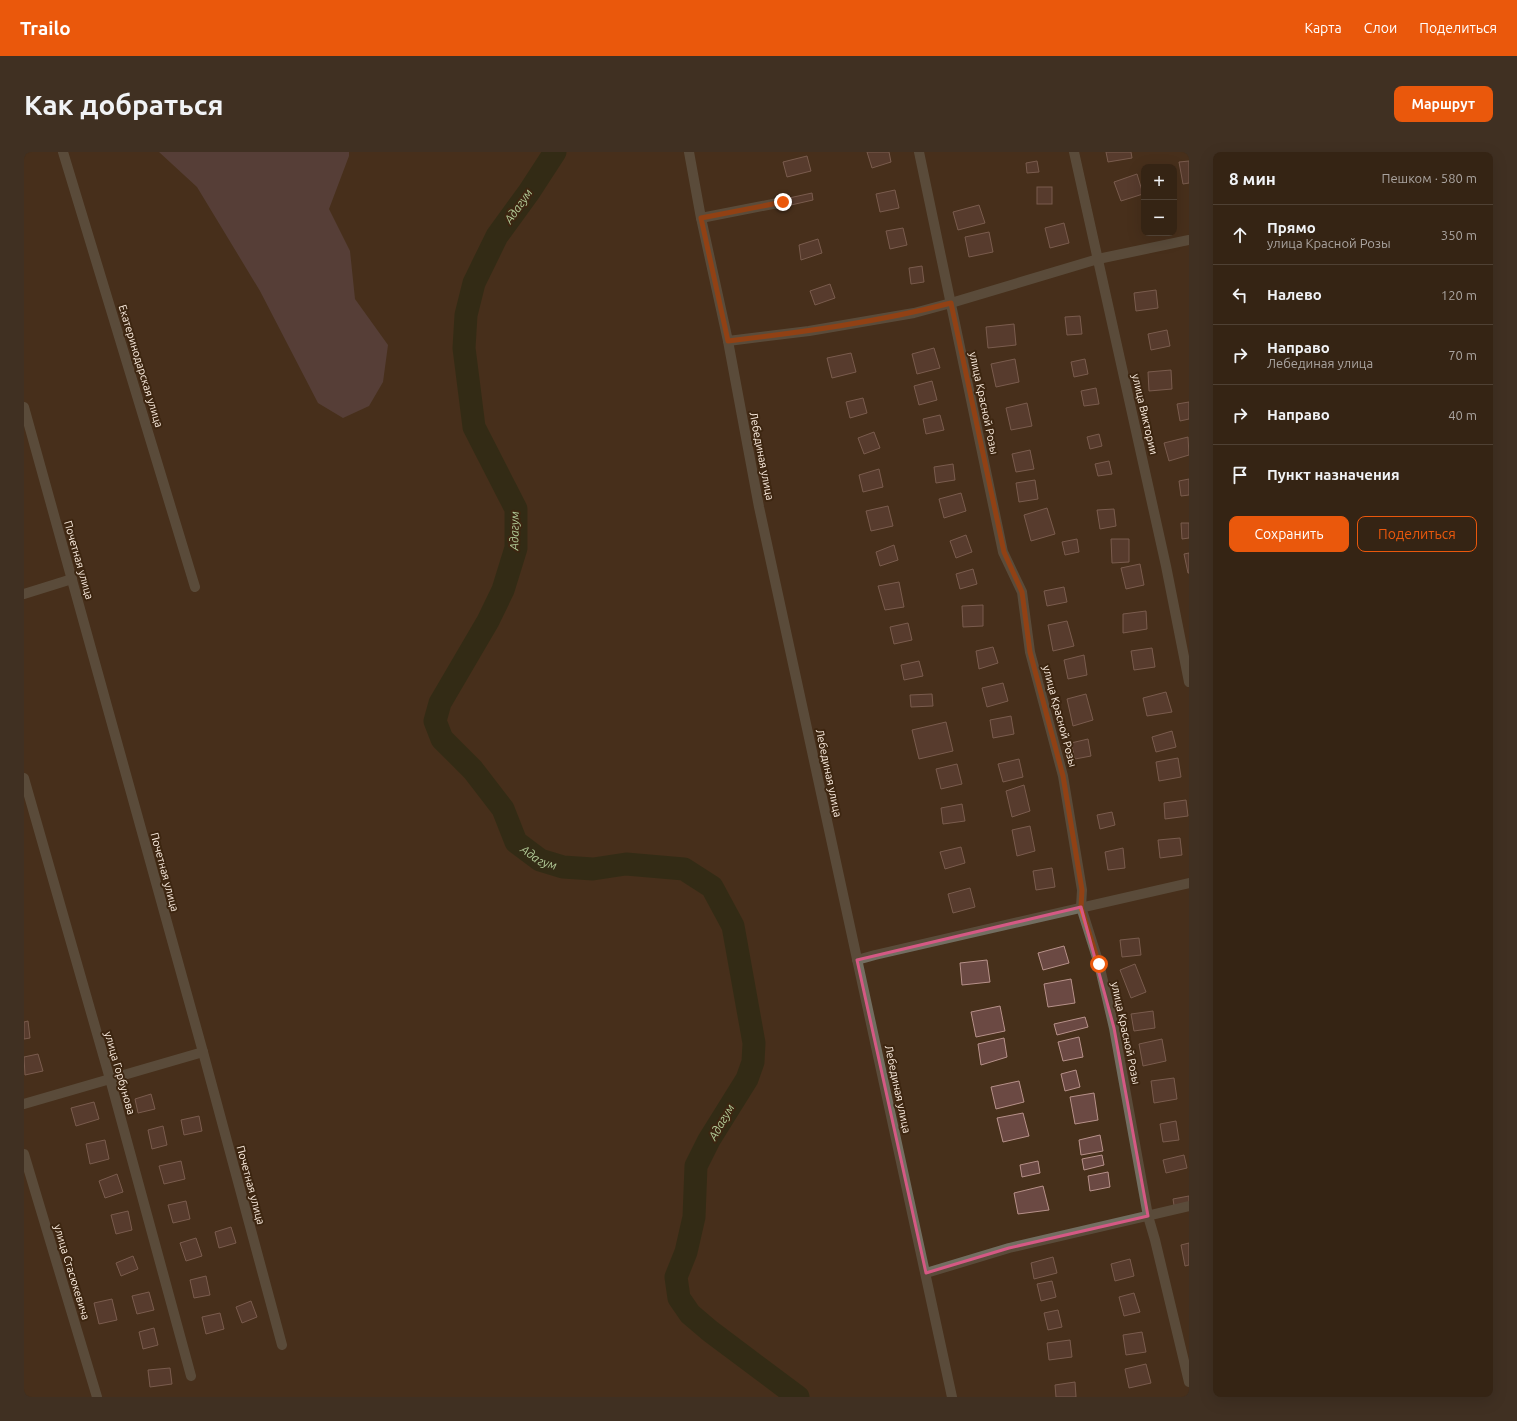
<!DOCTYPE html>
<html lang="ru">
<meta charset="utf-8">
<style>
:root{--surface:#352414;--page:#403022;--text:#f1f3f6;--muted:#aaa4a0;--line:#4f4134;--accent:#ea580c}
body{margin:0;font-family:Ubuntu,sans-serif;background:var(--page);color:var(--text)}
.controls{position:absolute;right:12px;top:12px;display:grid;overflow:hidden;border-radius:8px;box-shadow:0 4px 16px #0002}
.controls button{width:36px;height:36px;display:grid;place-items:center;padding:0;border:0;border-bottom:1px solid var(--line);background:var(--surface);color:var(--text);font:20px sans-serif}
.stop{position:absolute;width:12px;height:12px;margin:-9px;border:3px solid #ea580c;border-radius:50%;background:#fff}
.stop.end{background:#ea580c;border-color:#fff;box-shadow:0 1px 4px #0008}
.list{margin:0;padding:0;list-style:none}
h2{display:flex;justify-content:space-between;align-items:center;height:52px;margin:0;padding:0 16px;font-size:17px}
h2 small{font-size:13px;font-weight:400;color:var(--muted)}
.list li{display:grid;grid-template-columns:26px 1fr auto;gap:12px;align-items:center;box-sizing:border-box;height:60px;padding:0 16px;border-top:1px solid var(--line)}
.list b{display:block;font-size:15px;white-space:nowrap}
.list p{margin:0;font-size:13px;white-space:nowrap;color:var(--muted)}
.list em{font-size:13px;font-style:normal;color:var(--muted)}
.actions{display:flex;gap:8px;padding:12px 16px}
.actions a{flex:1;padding:9px 0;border:1px solid var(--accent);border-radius:8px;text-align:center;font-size:14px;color:var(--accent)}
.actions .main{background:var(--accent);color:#fff}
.icon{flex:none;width:22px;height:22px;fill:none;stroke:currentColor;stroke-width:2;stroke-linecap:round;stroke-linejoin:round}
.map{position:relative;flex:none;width:1165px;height:1245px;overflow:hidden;border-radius:8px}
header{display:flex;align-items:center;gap:24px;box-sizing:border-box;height:56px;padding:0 20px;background:var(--accent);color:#fff}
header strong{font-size:19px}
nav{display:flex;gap:22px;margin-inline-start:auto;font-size:14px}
.intro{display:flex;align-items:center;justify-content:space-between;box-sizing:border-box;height:96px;padding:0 24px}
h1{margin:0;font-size:28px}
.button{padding:10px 18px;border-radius:8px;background:var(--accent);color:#fff;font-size:14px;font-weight:700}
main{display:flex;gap:24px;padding:0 24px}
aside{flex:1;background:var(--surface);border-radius:8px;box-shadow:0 4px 16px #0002}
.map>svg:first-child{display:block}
.green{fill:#685159}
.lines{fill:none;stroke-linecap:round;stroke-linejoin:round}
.river{stroke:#1c270e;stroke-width:23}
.building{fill:#6b4943;stroke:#b7918a}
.minor{stroke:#726e61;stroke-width:10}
.route{stroke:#ea580c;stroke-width:5}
.marked{fill:none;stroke:#d45984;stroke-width:3;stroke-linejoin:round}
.labels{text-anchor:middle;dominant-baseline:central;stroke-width:4;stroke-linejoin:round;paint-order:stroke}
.street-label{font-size:11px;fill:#fff0e3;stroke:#3d2611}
.water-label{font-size:12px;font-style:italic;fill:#b4cd99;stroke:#3d2611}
</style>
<header>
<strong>Trailo</strong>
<nav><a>Карта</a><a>Слои</a><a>Поделиться</a></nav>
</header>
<div class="intro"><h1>Как добраться</h1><a class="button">Маршрут</a></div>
<main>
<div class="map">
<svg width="1165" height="1245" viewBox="0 0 1165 1245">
<rect width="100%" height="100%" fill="#47301b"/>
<path class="green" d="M135 0H325V4L305 57 326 99 331 147 364 193 359 230 345 254 319 266 294 251 236 139 173 35Z"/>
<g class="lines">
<path class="river" id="s1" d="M531 0 505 40 473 84 450 131 442 163 440 196 450 275 492 357V396L479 438 464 469 416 551 411 569 418 587 449 618 479 657 492 690 516 708 539 715 569 717 602 712 660 717 688 735 709 774 730 891 729 910 723 927 685 988 672 1014 670 1065 662 1100 652 1125 655 1146 666 1162 686 1179 774 1245"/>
</g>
<g class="building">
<path d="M843 0H865L867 10 848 16Z"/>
<path d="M1082 0H1107L1108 6 1084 10Z"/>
<path d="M783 4 787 19 763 25 759 10Z"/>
<path d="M1013 9 1015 20 1003 21 1002 11Z"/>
<path d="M1165 9V31L1159 32 1155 10Z"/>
<path d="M1113 22 1119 42 1097 49 1090 30Z"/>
<rect x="1013" y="35" width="15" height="17"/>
<path d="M871 38 875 56 856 60 852 42Z"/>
<path d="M788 41 789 48 767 53 765 46Z"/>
<path d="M955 53 961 71 934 78 929 60Z"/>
<path d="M1040 71 1045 91 1026 96 1021 76Z"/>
<path d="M879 76 883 93 866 97 862 79Z"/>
<path d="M965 80 969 100 945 105 941 85Z"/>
<path d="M794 87 798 101 777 108 775 93Z"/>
<path d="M898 114 900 130 887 132 885 116Z"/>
<path d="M806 132 811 146 791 153 786 139Z"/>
<path d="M1132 138 1134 156 1112 159 1110 141Z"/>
<path d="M1056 164 1058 182 1043 183 1041 165Z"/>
<path d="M990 172 992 193 964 196 962 175Z"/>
<path d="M1143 178 1146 194 1127 198 1124 182Z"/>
<path d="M910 196 916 216 893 222 888 202Z"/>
<path d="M827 201 832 220 808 226 803 206Z"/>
<path d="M991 207 995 230 972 235 967 212Z"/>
<path d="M1061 207 1064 222 1050 225 1047 210Z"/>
<path d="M1147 218 1148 237 1125 239 1124 220Z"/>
<path d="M908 229 913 248 895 253 890 234Z"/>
<path d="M1072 236 1075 252 1060 254 1057 239Z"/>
<path d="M839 246 843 261 826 266 822 250Z"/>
<path d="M1165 250V267L1156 269 1153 252Z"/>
<path d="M1003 251 1008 274 987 278 982 256Z"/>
<path d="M916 263 920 278 902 282 899 267Z"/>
<path d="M850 280 856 296 840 302 834 286Z"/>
<path d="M1075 282 1078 294 1066 297 1063 285Z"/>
<path d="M1164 285 1165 303 1145 309 1140 291Z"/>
<path d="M1006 298 1010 317 992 320 988 302Z"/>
<path d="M1085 309 1088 322 1074 324 1071 312Z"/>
<path d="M929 312 931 328 912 331 910 315Z"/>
<path d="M855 317 859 335 839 340 835 323Z"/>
<path d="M1165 327V343L1157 344 1155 329Z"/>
<path d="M1011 328 1014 347 995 350 992 331Z"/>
<path d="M937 341 942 359 920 366 915 347Z"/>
<path d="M864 354 869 374 847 379 842 359Z"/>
<path d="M1023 356 1031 382 1007 389 1000 363Z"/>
<path d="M1090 357 1092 374 1076 377 1073 358Z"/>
<path d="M1157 371H1165V386L1158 387Z"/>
<path d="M942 383 948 400 932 406 926 389Z"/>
<path d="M1053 387 1055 400 1041 403 1038 390Z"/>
<path d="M1087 387H1105V410L1088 411Z"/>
<path d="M870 393 874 408 856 414 852 400Z"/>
<path d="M1165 401V421H1164L1160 402Z"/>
<path d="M1116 412 1120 433 1102 437 1097 416Z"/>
<path d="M949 417 953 432 936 437 932 422Z"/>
<path d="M875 430 880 455 861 458 854 434Z"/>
<path d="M1040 435 1043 450 1023 454 1020 439Z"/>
<path d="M959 453V474L939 475 938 454Z"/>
<path d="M1122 459 1123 477 1099 481V462Z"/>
<path d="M1043 469 1050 494 1029 499 1024 473Z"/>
<path d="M884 471 888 488 870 492 866 475Z"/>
<path d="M969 495 974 511 955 517 952 499Z"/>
<path d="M1128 496 1131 515 1110 518 1107 499Z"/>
<path d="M1060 503 1063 523 1044 527 1040 508Z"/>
<path d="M895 509 899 524 880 528 877 513Z"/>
<path d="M979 531 984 549 963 555 958 536Z"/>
<path d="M1142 540 1148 560 1123 564 1119 546Z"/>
<path d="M908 542 909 554 887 555 886 543Z"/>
<path d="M1062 542 1069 568 1049 574 1043 547Z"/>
<path d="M987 564 990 582 969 586 966 568Z"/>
<path d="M922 570 929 599 895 607 888 578Z"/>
<path d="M1148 579 1152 595 1132 600 1128 585Z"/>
<path d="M1064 587 1067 604 1051 607 1047 591Z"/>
<path d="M1154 606 1157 625 1135 629 1132 610Z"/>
<path d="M995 607 999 625 979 630 974 612Z"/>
<path d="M933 612 938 632 917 637 912 617Z"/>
<path d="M1000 633 1006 659 988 665 982 639Z"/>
<path d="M1162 648 1164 664 1141 667 1140 651Z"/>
<path d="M938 652 941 669 919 672 917 656Z"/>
<path d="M1088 660 1091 673 1076 677 1073 663Z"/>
<path d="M1006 674 1011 699 993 704 988 678Z"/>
<path d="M1156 686 1158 703 1136 706 1134 688Z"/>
<path d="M937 695 941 711 921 717 916 700Z"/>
<path d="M1099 696 1101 716 1084 718 1081 700Z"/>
<path d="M1028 716 1031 735 1012 738 1009 719Z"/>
<path d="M946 736 951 755 929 761 924 742Z"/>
<path d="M1115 786 1117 803 1098 805 1096 788Z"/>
<path d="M1040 794 1045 811 1019 818 1014 801Z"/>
<path d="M963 808 966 830 938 833 936 811Z"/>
<path d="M1111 812 1122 840 1107 846 1096 818Z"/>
<path d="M1047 827 1051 851 1024 855 1020 832Z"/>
<path d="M976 854 981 879 952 885 947 860Z"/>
<path d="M1129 859 1131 876 1110 879 1107 862Z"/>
<path d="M1061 865 1064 875 1033 883 1030 872Z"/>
<path d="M4 869 6 886 0 887V870Z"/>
<path d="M1055 885 1059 905 1039 909 1034 890Z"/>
<path d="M980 886 983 905 957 913 954 892Z"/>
<path d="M1138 887 1142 909 1119 914 1115 892Z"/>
<path d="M14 902 19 919 1 923 0 905Z"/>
<path d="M1052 918 1056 935 1041 939 1037 922Z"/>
<path d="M1150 926 1153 947 1130 951 1127 929Z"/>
<path d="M995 929 1000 950 972 957 967 935Z"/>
<path d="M1070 941 1074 968 1051 972 1046 945Z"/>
<path d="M127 942 131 957 114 961 111 947Z"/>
<path d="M70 950 75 967 52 974 47 956Z"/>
<path d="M999 961 1005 984 979 990 973 966Z"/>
<path d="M175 964 178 979 160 983 157 968Z"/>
<path d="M1152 969 1155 988 1139 990 1136 972Z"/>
<path d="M139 974 143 993 128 997 124 978Z"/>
<path d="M1076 983 1079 999 1057 1003 1055 988Z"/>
<path d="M81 988 85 1007 66 1012 62 992Z"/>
<path d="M1078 1003 1080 1013 1060 1018 1058 1007Z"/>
<path d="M1160 1003 1163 1016 1142 1021 1139 1008Z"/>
<path d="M157 1009 161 1027 140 1032 135 1014Z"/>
<path d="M1014 1009 1016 1021 998 1025 996 1013Z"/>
<path d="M1084 1020 1086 1035 1066 1039 1064 1024Z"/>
<path d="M93 1022 99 1040 81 1046 75 1029Z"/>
<path d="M1019 1034 1025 1058 994 1062 990 1041Z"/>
<path d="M1165 1044V1057L1151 1060 1149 1047Z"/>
<path d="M162 1049 166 1067 149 1071 144 1053Z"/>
<path d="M104 1059 108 1078 92 1082 87 1063Z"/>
<path d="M207 1075 212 1091 195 1096 191 1080Z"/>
<path d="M172 1086 178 1104 162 1109 156 1091Z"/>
<path d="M1165 1091V1113L1161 1114 1157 1093Z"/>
<path d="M109 1104 114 1117 97 1124 92 1111Z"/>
<path d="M1029 1105 1033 1121 1010 1127 1007 1111Z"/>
<path d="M1106 1107 1110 1124 1091 1129 1087 1112Z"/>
<path d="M182 1124 186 1143 170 1146 166 1128Z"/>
<path d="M1028 1129 1032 1145 1017 1149 1013 1132Z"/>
<path d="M125 1140 130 1158 113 1162 108 1144Z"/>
<path d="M1110 1141 1116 1160 1100 1164 1095 1145Z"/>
<path d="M88 1147 93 1168 75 1172 70 1151Z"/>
<path d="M227 1149 233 1165 218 1171 212 1155Z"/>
<path d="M1034 1158 1038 1175 1024 1178 1020 1161Z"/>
<path d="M196 1161 200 1177 182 1182 178 1165Z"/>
<path d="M130 1176 134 1193 119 1197 115 1180Z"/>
<path d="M1118 1180 1122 1200 1102 1203 1099 1183Z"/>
<path d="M1046 1188 1048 1205 1025 1208 1023 1191Z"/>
<path d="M1122 1212 1127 1231 1105 1236 1101 1217Z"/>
<path d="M146 1216 148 1232 126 1235 124 1218Z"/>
<path d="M1051 1230 1052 1245H1032L1031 1233Z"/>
</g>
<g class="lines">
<g class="minor">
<path d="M39 0 171 435"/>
<path d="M665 0 677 66 704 189 735 355 928 1245"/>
<path d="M895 0 979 400 998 440 1006 500 1039 624 1058 738 1057 755 1075 812 1090 876 1124 1064 1131 1088 1165 1230"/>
<path d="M1050 0 1142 414 1165 530"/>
<path d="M677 66 759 50"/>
<path d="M704 189 785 179 890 161 927 151 1074 107 1165 88"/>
<path d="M0 255 179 900 258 1193"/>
<path d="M0 442 48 427"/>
<path d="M0 626 86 927 167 1224"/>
<path d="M833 808 851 803 1165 731"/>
<path d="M0 952 179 900"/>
<path d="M0 1002 73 1245"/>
<path d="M902 1121 985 1096 1165 1054"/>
</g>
</g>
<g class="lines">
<path class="route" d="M759 50 677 66 704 189C779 180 854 170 927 151L980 400 998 440 1006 500 1039 624 1058 738 1057 755 1075 812"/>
</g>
<path d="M0 0H1165V1245H0ZM1057 755 1090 876 1124 1064 985 1096 902 1121 833 808Z" fill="#47301b" fill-opacity=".55" fill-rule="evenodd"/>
<path class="marked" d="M1057 755 1090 876 1124 1064 985 1096 902 1121 833 808Z"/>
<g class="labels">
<g class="street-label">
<text transform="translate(117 214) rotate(73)">Екатеринодарская улица</text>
<text transform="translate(960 251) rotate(78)">улица Красной Розы</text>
<text transform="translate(1121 262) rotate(77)">улица Виктории</text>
<text transform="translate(738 304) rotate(79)">Лебединая улица</text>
<text transform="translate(55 408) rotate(74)">Почетная улица</text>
<text transform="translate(1036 564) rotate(75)">улица Красной Розы</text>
<text transform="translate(805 621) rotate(78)">Лебединая улица</text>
<text transform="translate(141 720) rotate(75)">Почетная улица</text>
<text transform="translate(1102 881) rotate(78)">улица Красной Розы</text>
<text transform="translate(96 921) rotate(74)">улица Горбунова</text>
<text transform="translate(874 937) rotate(78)">Лебединая улица</text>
<text transform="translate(227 1033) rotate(75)">Почетная улица</text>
<text transform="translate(48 1120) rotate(73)">улица Стасюкевича</text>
</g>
<g class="water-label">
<text transform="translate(494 54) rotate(-55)">Адагум</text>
<text transform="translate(490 379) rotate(-89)">Адагум</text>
<text stroke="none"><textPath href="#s1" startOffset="799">Адагум</textPath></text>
<text transform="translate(697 970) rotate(-60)">Адагум</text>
</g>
</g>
</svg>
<div class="controls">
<button>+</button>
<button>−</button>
</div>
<div class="stop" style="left:1075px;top:812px"></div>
<div class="stop end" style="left:759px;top:50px"></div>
</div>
<aside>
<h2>8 мин<small>Пешком · 580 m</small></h2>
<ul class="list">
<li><svg class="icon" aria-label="ahead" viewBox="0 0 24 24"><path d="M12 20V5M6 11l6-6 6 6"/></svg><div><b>Прямо</b><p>улица Красной Розы</p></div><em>350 m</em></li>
<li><svg class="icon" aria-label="left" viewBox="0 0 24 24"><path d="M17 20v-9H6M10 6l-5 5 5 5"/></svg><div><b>Налево</b></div><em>120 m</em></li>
<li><svg class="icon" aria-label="right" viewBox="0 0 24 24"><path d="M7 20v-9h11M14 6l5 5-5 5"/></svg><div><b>Направо</b><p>Лебединая улица</p></div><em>70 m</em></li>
<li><svg class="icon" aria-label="right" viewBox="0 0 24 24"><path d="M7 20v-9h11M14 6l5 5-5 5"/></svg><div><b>Направо</b></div><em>40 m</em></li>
<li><svg class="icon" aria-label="arrive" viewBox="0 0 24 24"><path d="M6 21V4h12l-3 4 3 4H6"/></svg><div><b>Пункт назначения</b></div></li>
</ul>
<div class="actions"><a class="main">Сохранить</a><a>Поделиться</a></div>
</aside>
</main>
